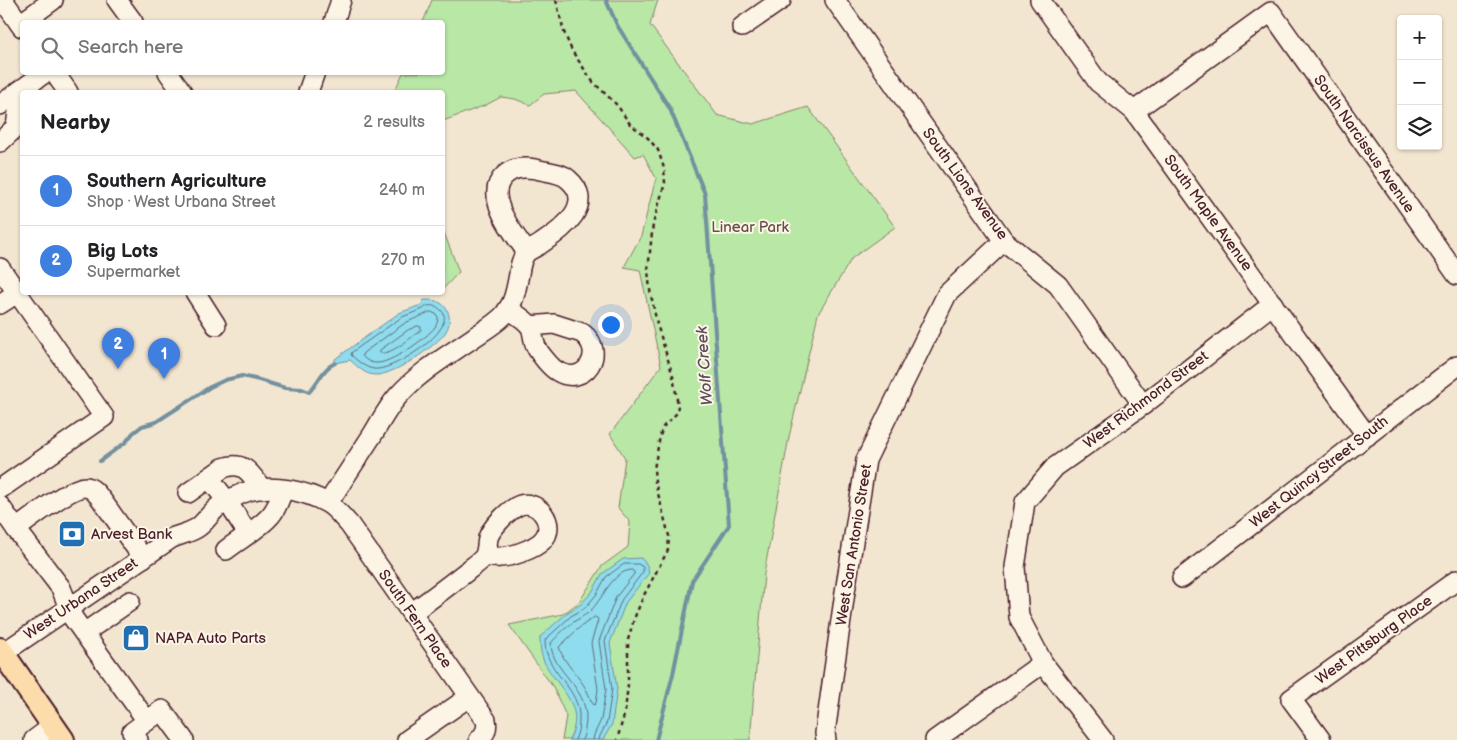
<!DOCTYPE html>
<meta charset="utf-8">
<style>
:root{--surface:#fff;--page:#f2f2f2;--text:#202124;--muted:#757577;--line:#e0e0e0;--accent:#1f6fb2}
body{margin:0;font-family:"Balsamiq Sans",sans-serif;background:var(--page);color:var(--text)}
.controls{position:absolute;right:15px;top:15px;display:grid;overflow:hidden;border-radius:5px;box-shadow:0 1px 4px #0004}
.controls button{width:45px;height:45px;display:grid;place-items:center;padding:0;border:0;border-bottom:1px solid var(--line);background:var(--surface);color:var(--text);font:25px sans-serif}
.you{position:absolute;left:610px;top:324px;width:18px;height:18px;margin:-12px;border:4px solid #fff;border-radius:50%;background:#1a73e8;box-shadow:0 0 0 8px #1a73e833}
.badge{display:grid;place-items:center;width:32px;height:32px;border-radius:50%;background:var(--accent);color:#fff;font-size:16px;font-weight:700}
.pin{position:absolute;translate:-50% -41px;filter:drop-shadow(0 1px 2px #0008)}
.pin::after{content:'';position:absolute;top:26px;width:18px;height:15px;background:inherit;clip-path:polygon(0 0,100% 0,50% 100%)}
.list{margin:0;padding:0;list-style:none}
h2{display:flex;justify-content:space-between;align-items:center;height:65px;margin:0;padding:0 20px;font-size:21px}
h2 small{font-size:16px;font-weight:400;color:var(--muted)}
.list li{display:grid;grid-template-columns:32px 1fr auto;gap:15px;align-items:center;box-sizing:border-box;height:70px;padding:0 20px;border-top:1px solid var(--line)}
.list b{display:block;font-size:19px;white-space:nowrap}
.list p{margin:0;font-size:16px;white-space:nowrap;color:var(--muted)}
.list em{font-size:16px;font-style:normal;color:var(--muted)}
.icon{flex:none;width:28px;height:28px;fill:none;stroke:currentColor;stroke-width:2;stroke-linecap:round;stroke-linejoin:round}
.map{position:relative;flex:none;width:1457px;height:740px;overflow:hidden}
.search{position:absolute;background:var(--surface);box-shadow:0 1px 4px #0004;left:20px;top:20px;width:425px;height:55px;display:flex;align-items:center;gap:12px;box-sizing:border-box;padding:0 18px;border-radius:5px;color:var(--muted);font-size:19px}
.panel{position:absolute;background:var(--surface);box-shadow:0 1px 4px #0004;left:20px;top:90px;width:425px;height:205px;border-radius:5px}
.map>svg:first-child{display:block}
.green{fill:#b8e7a6;stroke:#818368}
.water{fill:#8edced;stroke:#73909f}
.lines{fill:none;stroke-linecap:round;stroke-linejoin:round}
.shore{stroke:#656b79;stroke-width:1}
.stream{stroke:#73909f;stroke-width:4}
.minor-casing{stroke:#4a1f2b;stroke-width:22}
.major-casing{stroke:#4a1f2b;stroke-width:26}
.path{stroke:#4a1f2b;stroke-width:2.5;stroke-dasharray:4 4;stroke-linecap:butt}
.minor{stroke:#fcf5e5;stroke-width:19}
.major{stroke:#fcdcab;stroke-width:22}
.labels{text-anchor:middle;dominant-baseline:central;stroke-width:4;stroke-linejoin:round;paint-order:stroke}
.street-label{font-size:15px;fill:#4a1f2b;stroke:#fcf5e5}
.park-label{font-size:15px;fill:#66514a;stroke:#fcf5e5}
.poi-label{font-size:15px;fill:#4a1f2b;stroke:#fcf5e5;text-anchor:start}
.water-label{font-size:16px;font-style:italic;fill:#5b4e5c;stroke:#fcf5e5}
</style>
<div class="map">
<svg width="1457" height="740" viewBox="0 0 1457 740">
<rect width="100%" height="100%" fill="#f3e6d1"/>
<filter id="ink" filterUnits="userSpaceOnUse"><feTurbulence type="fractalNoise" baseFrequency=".02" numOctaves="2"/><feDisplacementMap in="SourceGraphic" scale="10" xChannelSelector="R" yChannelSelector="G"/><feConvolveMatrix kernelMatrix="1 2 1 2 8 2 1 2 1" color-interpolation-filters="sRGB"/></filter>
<g filter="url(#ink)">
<g class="green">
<path d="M432 0H658L650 25 717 115 753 124 808 107 895 227 852 258 818 314 789 437 764 574 750 740H562L566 716 553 687 509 625 563 614 579 602 602 566 628 547 630 522 618 508 625 458 610 434 661 366 640 270 624 267 641 236 656 178 643 154 635 157 576 91 544 94 530 105 515 99 501 97 486 105 443 121 442 92H394L403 73 442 72V22H423Z"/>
<path d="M442 227 459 272 443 289H442Z"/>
</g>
<g class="water">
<path d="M424 300C428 300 433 300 436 301 450 305 453 322 445 333 435 347 394 375 376 375 365 375 358 367 350 360L335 363V359L399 313 421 305Z"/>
<path d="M641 558 647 565 649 573 626 602 610 643 617 689 612 724 603 740H569C586 708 562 692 547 667 541 658 540 648 540 637L568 612 581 604 592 592 602 574 623 559Z"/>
</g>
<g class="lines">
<g class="shore">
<path d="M427 306C432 305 437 306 441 310 460 329 392 372 374 369 365 368 358 361 351 355L352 352 402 317 423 309Z"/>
<path d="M431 312 436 314 438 317C438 321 437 324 435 327 426 339 390 364 376 363 370 363 366 360 362 356L363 353 405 323Z"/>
<path d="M418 326 421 327V330C412 337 391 355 380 353V350L408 330Z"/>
<path d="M595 617 597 618 598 620 591 643 598 689 596 703 594 705C590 701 590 696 587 691 579 675 564 664 559 647L579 628Z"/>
<path d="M575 740C578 733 579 728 579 721 582 687 544 673 545 640L571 616 585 608 596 595 606 577 624 564H638L643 567V572L622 599 605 641 612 689 607 722 600 736 599 740"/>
<path d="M582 740C585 734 585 728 586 721 588 685 551 672 551 643 558 635 566 627 575 621 579 618 584 616 588 613 603 601 611 571 632 570L634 572V574L616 597 599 641 606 689 601 720 594 735 593 740"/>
</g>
<g class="stream">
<path d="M606 0 617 25 670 109 705 194 729 525 692 581 673 674 656 740"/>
<path d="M100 461 126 442 133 433 142 426 156 422 210 387 225 380 242 376 259 380 285 388 302 389 309 392C319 382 322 369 335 363"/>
</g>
<g class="minor-casing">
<g id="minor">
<path d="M3 0 22 27"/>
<path d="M117 0 133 22"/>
<path d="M835 0 1004 241 1058 285 1143 405"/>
<path d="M1040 0 1098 82 1134 111 1367 436"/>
<path d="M334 22 341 0"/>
<path d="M20 24 53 0"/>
<path d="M742 27 781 0"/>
<path d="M54 72 68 92"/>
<path d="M168 72 182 92"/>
<path d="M308 92 315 72"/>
<path d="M0 105 46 72"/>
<path d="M1134 111 1271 12 1457 275"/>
<path d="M0 142 16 127 21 90"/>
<path d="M0 268 104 417 0 489"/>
<path d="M195 292 216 325"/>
<path d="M0 304 17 293"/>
<path d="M508 309C515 314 525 319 530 326 533 330 533 339 535 344 537 351 551 368 557 371 584 388 608 352 582 333L554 324 530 326"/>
<path d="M209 478 227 501 248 534"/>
<path d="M188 493 223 468C244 460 251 474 262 489"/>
<path d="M328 503C343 480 358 457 373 434 381 421 388 407 398 396 419 372 447 356 473 338 483 331 494 325 503 316 514 304 516 290 519 274 520 267 521 259 526 253 530 249 537 247 542 243 562 230 597 203 568 179 560 172 546 172 536 169 524 167 513 167 504 176 483 196 514 234 527 252"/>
<path d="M0 506 16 529 61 588 73 618 147 721"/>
<path d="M16 529C29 520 71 486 86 487 93 488 97 494 101 499L143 558"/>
<path d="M226 550C240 539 259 529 271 515 277 508 280 499 283 490"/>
<path d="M1182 578 1457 366"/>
<path d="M411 613C430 600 448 586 466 572 472 567 480 562 484 557 487 552 487 544 488 538 491 528 507 512 516 507 536 495 559 525 542 541 534 549 511 557 500 557 495 558 490 557 485 556"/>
<path d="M84 633 130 601"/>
<path d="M3 653 172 538C179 535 189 533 197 528 205 523 210 513 218 507 227 501 238 494 249 491 273 484 306 491 327 503 336 508 342 517 349 524L486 720C488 729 485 734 479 740"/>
<path d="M34 740 53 726"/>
<path d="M138 740 132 732 162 710 184 740"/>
<path d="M407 740 469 697"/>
<path d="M826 740 825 733 845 592 866 460 947 294 1004 241"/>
<path d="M935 740 1043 663"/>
<path d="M1103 740 1043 663 1019 617 1015 567 1025 502 1055 467 1143 405 1273 304"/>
<path d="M1321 740 1291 699 1457 580"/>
</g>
</g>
<g class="major-casing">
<path id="major" d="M0 649 63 740"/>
</g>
<path class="path" d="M556 0 564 32 572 51 593 82 617 105 630 124 648 138 658 150 664 168 665 183 653 224 648 270 650 290 657 324 673 376 678 405 677 413 663 427 660 436 654 469 655 482 669 536 668 550 644 595 634 619 628 640V684L625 712 617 740"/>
<use href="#minor" class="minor"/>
<use href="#major" class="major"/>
</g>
</g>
<defs>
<g id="bank-square" transform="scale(1.4375)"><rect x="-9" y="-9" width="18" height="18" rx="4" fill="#1f6fb2" stroke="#fcf5e5"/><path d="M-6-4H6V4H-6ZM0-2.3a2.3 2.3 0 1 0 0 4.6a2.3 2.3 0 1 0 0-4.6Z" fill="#fff"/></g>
<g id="shop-square" transform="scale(1.4375)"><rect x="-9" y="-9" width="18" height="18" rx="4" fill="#1f6fb2" stroke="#fcf5e5"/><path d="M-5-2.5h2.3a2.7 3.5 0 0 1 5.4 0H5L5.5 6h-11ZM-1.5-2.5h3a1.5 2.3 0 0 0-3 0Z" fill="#fff"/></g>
</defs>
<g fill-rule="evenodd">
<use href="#bank-square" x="72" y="534"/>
<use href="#shop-square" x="136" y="638"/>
</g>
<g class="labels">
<g class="street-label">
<text transform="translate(1364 144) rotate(55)">South Narcissus Avenue</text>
<text transform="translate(965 184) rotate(54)">South Lions Avenue</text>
<text transform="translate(1208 213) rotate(54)">South Maple Avenue</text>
<text transform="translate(1146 400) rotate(-37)">West Richmond Street</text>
<text transform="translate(1319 472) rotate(-38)">West Quincy Street South</text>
<text transform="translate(854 545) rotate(-81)">West San Antonio Street</text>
<text transform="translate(81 599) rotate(-34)">West Urbana Street</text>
<text transform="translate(415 619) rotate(55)">South Fern Place</text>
<text transform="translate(1374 640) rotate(-36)">West Pittsburg Place</text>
</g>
<g class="park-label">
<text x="750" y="227">Linear Park</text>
</g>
<g class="poi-label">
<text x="91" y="534">Arvest Bank</text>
<text x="155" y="638">NAPA Auto Parts</text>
</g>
<g class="water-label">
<text transform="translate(705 366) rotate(-94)">Wolf Creek</text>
</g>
</g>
</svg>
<div class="controls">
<button>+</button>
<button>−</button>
<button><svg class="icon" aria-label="layers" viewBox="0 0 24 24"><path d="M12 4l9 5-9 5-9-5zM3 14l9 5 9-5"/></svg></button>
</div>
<div class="you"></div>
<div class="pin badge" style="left:164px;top:379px;background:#3f7fe0">1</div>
<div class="pin badge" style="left:118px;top:369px;background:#3f7fe0">2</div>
<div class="search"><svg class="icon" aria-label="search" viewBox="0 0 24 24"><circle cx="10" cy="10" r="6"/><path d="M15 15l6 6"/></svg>Search here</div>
<section class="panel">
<h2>Nearby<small>2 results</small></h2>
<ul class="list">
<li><span class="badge" style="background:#3f7fe0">1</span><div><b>Southern Agriculture</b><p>Shop · West Urbana Street</p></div><em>240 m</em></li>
<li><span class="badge" style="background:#3f7fe0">2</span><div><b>Big Lots</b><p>Supermarket</p></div><em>270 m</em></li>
</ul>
</section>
</div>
